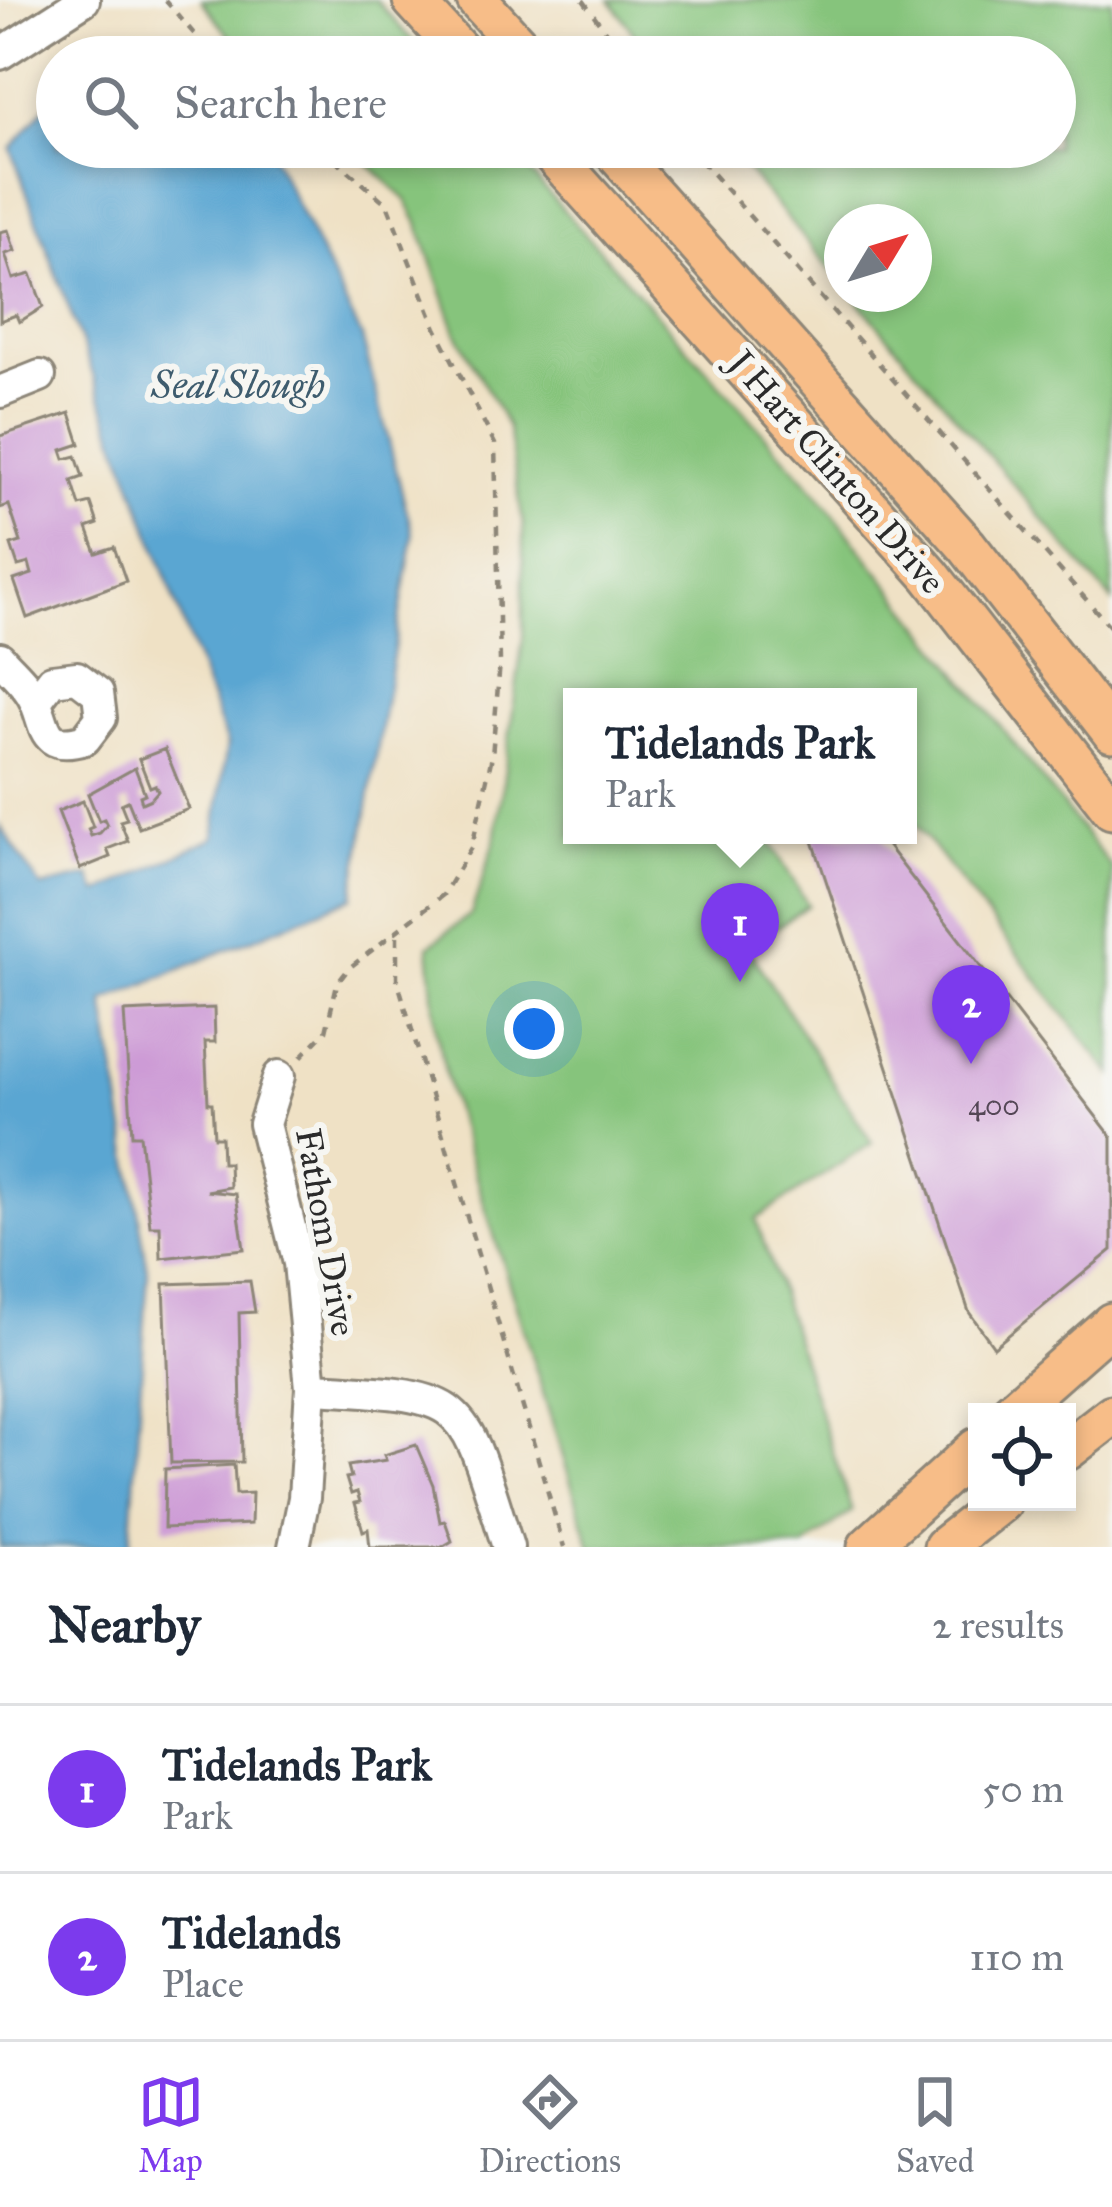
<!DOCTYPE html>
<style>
:root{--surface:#fff;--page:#f2f2f3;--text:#1f2937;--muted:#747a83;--line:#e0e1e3;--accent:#7c3aed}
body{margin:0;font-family:"IM FELL Great Primer",serif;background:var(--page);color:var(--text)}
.controls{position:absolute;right:36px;bottom:36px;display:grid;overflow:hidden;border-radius:0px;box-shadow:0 6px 18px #0003}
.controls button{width:108px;height:108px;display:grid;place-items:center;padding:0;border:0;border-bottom:3px solid var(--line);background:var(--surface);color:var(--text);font:60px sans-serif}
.compass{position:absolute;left:824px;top:204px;width:108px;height:108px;border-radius:50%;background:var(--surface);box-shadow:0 6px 18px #0003;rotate:52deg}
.you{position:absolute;left:534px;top:1029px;width:42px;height:42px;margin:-30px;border:9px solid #fff;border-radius:50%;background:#1a73e8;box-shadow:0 0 0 18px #1a73e833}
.badge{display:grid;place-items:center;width:78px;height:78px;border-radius:50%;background:var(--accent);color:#fff;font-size:39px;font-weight:700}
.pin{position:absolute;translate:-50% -99px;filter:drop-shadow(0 3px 6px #0008)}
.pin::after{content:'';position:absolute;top:63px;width:42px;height:36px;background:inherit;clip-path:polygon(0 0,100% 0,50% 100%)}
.popup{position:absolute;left:563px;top:688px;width:354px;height:156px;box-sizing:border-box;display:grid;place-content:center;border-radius:0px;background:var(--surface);filter:drop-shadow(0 3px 9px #0005);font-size:39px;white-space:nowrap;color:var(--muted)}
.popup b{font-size:45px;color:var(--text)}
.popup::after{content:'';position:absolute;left:50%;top:100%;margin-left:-24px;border:24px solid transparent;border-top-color:var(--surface)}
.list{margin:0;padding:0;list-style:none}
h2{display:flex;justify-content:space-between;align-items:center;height:156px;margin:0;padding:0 48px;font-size:51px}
h2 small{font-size:39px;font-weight:400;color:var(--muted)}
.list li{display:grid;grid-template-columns:78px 1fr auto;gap:36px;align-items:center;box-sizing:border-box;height:168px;padding:0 48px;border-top:3px solid var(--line)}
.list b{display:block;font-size:45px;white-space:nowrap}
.list p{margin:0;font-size:39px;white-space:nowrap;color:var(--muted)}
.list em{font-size:39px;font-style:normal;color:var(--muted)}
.icon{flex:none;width:66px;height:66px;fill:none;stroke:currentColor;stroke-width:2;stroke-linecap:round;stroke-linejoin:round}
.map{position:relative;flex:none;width:1112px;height:1547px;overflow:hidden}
.search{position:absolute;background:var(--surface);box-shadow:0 6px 18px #0003;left:36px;right:36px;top:36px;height:132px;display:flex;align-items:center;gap:30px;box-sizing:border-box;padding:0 42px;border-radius:66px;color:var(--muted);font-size:45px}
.sheet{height:492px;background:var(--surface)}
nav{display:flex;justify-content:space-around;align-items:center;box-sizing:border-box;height:168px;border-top:3px solid var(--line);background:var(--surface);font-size:33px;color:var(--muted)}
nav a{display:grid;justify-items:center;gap:6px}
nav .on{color:var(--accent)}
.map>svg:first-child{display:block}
.green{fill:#86c47b;stroke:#587853;stroke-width:3}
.water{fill:#5aa6d2;stroke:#42687e;stroke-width:3}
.building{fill:#cd9bd6}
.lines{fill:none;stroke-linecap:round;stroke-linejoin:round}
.minor-casing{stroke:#8d8678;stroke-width:36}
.major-casing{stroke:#8d8678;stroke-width:45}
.path{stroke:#8d8678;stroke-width:4.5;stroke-dasharray:9 9;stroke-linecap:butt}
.minor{stroke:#fff;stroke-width:30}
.major{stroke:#f7bd88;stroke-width:39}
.labels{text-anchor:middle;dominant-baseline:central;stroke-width:12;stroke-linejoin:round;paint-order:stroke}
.number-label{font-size:30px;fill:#544756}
.street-label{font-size:36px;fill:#2b2b2b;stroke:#f6f6f2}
.water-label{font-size:39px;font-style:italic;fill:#3e5c6e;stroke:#f6f6f2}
</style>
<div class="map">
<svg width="1112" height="1547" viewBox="0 0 1112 1547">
<rect width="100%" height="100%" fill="#f6f6f2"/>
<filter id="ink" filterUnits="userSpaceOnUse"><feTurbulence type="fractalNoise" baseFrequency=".00833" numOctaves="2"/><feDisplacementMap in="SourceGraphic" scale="24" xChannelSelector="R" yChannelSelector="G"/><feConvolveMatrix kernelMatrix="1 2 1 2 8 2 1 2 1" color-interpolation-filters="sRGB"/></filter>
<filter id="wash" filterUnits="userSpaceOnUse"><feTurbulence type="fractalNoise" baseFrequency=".004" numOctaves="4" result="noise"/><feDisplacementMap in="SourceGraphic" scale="48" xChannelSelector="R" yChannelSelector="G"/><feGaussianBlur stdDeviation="2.7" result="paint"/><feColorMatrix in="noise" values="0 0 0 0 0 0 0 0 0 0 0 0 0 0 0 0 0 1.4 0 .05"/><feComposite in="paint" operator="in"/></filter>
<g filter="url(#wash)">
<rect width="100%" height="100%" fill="#efe1c5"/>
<g class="green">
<path d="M201 0H376L427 57H246Z"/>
<path d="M610 0H1112V601L852 294H914V222H842V283L727 147H1055V57H651Z"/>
<path d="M351 147H507L812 487 1112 868V1075L908 815V697H572V835H766L808 905 748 948 872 1143 756 1219 852 1511 804 1547H591L450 1094 436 1029 429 946 471 914 495 841 523 638V524L508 428 456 332 418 223 406 200Z"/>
</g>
<path class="water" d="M57 92V147H263L272 155 362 337 413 535 353 897 104 1001 148 1272 130 1547H0V826L41 887 90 876 98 893 214 838 227 744 11 149Z"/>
<g id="blocks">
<g class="building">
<path d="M8 230 15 251 5 254 13 279 31 274 43 307 19 322 16 315 0 321V232Z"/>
<path d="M70 413 80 444 62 450 65 459 76 456 83 477 72 481 80 506 91 503 98 524 87 528 96 553 114 547 126 581 27 618 14 580 32 574 29 563 18 566 11 545 21 542 9 505 0 508V436Z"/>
<path d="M165 749 189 809 139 828 128 801 121 804 127 819 120 821 128 841 107 849 110 857 80 869 58 811 83 801 93 827 88 829 91 836 100 833 107 825 104 819 99 821 88 794 135 768 145 794 140 796 142 803 151 799 158 791 155 785 150 787 139 759Z"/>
<path d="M811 835H879L1112 1137V1250L994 1347 969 1312Z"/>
<path d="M214 1008 215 1042H205L208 1103H212L214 1137H221L222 1163H229L230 1187 207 1191 236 1194 244 1249 161 1258 160 1226H150L140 1135H132L124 1012Z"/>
<path d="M250 1281 255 1312 239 1313 242 1462 171 1463 164 1284Z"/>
<path d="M416 1445 433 1485 440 1522 445 1521 452 1541 442 1547H370L368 1529 363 1531 355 1503 360 1502 357 1492 351 1494 346 1478 351 1477 348 1466 386 1460 384 1455Z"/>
<path d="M234 1465 236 1494 252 1493 251 1524 164 1528 165 1469Z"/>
</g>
</g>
</g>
<g filter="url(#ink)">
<use href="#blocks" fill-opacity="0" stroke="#8d8678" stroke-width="3"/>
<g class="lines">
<g class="minor-casing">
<g id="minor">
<path d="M0 54 84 0"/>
<path d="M0 392 40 376"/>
<path d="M0 658C10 670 26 683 33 697 47 722 39 753 85 739L101 718 98 693 77 677 52 680 36 701"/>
<path d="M279 1076 264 1124 299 1263 311 1388 304 1498 294 1547"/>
<path d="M311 1388C473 1396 460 1396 508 1547"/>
</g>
</g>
<g class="major-casing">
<g id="major">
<path d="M413 0 465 57"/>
<path d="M477 0 529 57"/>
<path d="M546 147 930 575 1112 809"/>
<path d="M610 147 967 546 1112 732"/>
<path d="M1011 1412 1112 1323"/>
<path d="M1067 1450 1112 1415"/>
<path d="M868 1547 977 1448"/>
<path d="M944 1547 1001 1502"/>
</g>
</g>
<g class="path">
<path d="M165 0 214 57"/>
<path d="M583 0 624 57"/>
<path d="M689 147 1112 629"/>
<path d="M397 936V979L564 1547"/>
<path d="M301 1057 326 1031 337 984 349 968 443 895 472 846 492 756 500 662 495 444 436 328 387 204 320 147"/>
</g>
<use href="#minor" class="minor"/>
<use href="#major" class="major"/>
</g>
</g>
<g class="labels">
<g class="number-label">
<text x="994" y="1105">400</text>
</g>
<g class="street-label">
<text transform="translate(837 472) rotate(49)">J Hart Clinton Drive</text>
<text transform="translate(326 1232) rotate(80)">Fathom Drive</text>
</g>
<g class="water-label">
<text x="238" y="385">Seal Slough</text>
</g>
</g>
</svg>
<div class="controls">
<button><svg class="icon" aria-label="locate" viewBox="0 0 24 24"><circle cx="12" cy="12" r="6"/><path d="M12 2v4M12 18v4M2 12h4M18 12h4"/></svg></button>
</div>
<svg class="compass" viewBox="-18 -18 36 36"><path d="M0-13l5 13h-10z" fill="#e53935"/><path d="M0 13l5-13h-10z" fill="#747a83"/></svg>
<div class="you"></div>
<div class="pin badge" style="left:740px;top:982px">1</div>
<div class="popup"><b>Tidelands Park</b>Park</div>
<div class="pin badge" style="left:971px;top:1064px">2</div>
<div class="search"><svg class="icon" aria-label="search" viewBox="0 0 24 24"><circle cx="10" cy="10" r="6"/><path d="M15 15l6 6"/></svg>Search here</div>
</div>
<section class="sheet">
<h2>Nearby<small>2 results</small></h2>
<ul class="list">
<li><span class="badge">1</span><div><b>Tidelands Park</b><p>Park</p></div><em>50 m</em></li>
<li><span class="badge">2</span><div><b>Tidelands</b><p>Place</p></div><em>110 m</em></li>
</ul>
</section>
<nav>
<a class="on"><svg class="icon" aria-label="map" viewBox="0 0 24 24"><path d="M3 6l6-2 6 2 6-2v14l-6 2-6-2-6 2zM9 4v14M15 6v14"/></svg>Map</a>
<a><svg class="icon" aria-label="directions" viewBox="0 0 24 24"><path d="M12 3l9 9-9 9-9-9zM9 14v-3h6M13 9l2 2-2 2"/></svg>Directions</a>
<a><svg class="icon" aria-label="saved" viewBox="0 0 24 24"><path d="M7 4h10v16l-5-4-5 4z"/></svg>Saved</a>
</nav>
